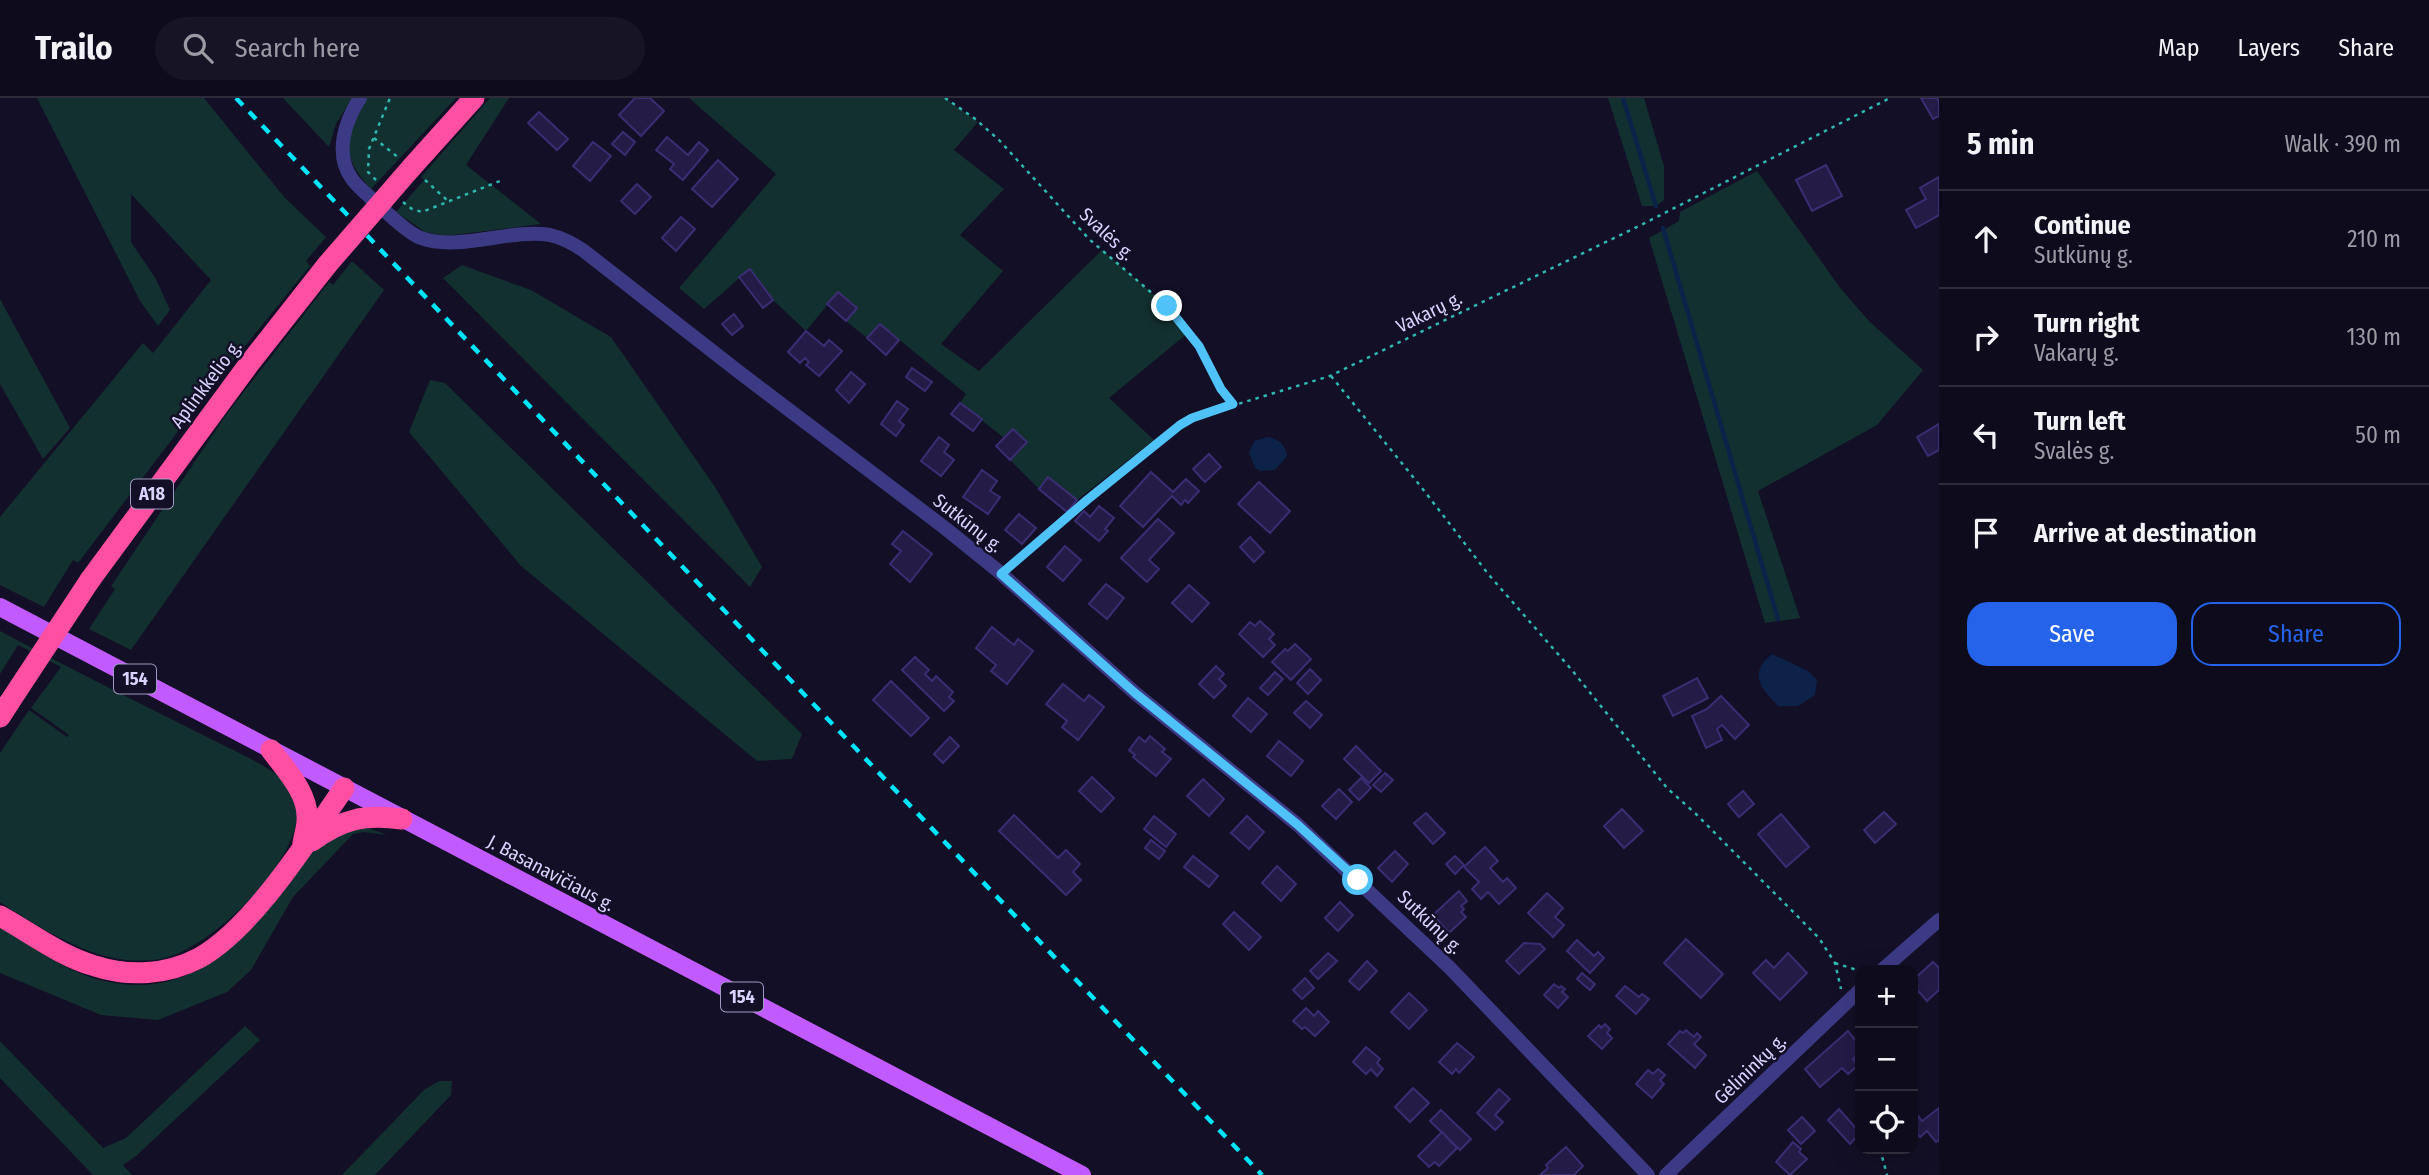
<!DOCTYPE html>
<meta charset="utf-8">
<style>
:root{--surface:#0e0b1c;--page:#171425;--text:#f1f3f6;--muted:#9b9ba3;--line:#2e2b3b;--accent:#2563eb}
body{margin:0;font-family:"Fira Sans Condensed",sans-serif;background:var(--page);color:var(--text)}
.controls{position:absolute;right:21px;bottom:21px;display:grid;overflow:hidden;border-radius:14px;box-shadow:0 7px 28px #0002}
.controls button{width:63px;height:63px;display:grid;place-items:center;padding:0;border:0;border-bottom:2px solid var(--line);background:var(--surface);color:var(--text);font:35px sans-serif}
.stop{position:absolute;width:21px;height:21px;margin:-16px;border:5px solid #4fc3f7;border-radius:50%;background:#fff}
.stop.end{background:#4fc3f7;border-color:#fff;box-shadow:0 2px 7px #0008}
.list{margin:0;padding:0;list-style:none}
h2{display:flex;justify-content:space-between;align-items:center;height:91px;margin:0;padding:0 28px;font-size:30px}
h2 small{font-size:23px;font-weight:400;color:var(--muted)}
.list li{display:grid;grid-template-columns:46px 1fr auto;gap:21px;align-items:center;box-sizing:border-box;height:98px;padding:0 28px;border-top:2px solid var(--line)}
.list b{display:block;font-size:26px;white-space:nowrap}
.list p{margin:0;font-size:23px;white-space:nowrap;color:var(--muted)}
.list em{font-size:23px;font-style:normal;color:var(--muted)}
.actions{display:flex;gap:14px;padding:21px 28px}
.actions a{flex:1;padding:16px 0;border:2px solid var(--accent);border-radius:21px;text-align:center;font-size:24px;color:var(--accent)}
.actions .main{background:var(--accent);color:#fff}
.icon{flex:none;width:38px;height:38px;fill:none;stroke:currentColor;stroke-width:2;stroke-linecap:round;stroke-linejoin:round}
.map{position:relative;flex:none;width:1939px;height:1077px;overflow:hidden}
header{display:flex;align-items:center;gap:42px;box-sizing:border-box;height:98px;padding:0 35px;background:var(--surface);border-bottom:2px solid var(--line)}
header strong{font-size:33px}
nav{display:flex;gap:38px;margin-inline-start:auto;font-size:24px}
.search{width:490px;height:63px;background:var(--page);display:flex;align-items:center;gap:18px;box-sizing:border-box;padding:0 24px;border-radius:38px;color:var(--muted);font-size:26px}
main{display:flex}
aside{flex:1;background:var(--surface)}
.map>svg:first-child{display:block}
.green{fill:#12302f}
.water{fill:#0c2248}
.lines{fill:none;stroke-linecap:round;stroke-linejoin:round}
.stream{stroke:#0c2248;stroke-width:4.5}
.building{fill:#241b47;stroke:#3b2d73;stroke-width:2}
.path{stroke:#2fb8b0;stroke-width:2.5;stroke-dasharray:3.5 5;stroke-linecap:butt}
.street{stroke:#3d3a85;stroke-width:14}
.primary{stroke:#c25bff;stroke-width:18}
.highway{stroke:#ff4fa3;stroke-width:21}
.rail{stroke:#00e5ff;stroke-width:4.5;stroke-dasharray:10 9;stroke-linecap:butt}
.highway-bridge{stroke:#ff4fa3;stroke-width:21}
.route{stroke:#4fc3f7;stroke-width:9}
.labels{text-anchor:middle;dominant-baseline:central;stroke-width:5;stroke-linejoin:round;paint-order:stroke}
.shield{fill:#130f26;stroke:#9e99be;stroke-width:2}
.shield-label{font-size:18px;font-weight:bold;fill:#d9d4ff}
.street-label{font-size:19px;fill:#d9d4ff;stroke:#130f26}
</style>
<header>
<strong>Trailo</strong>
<div class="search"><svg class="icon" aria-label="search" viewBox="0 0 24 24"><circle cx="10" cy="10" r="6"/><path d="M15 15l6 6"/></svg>Search here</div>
<nav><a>Map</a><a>Layers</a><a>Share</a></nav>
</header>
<main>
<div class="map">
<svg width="1939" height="1077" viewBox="0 0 1939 1077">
<rect width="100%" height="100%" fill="#130f26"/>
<g class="green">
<path d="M37 0H204L285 100 326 139 306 163 310 168 211 290 78 465 73 462 44 509 0 487V419L143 245 153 255 211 182 131 96V144L156 181 170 212 158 228 140 203Z"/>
<path d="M283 0H352L336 26 329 49Z"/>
<path d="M367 0H456L371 91C339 57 345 38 367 0Z"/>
<path d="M490 0H509L466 67 541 126 445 138 425 134 396 114 424 82 421 79Z"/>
<path d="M689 0H945L978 24 954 52 1004 91 960 137 1003 173 941 246 979 273 1102 152 1167 208 1189 234 1109 300 1154 342 1077 402 1048 379 1039 391 1010 362 1026 344 1004 340 960 305 966 296 880 226 867 240 846 223 857 210 838 194 806 233 773 202 750 171 704 211 679 190 776 76Z"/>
<path d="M1608 0H1644L1664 68V102L1656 108H1642Z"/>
<path d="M1757 73 1841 191 1869 223 1923 272 1877 327 1758 393 1800 520 1765 525 1649 140 1679 123 1680 114Z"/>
<path d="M352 163 384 192 131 552 89 531 115 491 111 488 226 317 329 184 333 187Z"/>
<path d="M462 167 531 192 611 239 715 389 762 469 750 489 443 180Z"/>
<path d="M0 201 70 330 43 361 0 286Z"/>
<path d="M430 282 445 285 802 636 792 661 757 663 521 468 409 334Z"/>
<path d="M0 533C67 569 135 603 203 637 224 648 277 671 290 688 328 741 211 854 160 861 115 868 79 851 40 829 27 821 13 813 0 804V655L29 612 67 639 69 637 31 610 61 569 18 547 0 576Z"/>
<path d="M366 729 387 737 364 734 353 736 293 799 251 872 227 894 158 922 101 917 0 875V829C29 846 60 870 93 880 176 905 231 859 279 798 289 785 318 742 330 737 340 732 355 731 366 729Z"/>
<path d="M245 928 260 942 136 1058 123 1067 132 1077H93L0 980V943L103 1050 126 1040Z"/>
<path d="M439 983H452L451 997 375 1077H342L424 992Z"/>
</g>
<g class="water">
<path d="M1267 339C1278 340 1286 347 1287 358L1275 372 1260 373 1255 370 1249 355 1254 343Z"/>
<path d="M1772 556 1808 573 1817 582 1815 597 1798 608H1778C1760 589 1748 576 1772 556Z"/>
</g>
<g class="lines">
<g class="stream">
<path d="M1623 0 1656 108"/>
<path d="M1663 130 1778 521"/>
</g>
</g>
<g class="building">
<path d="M635 0H650L664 13 641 38 619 17Z"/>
<path d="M1921 0H1937L1939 4V18L1933 21Z"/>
<path d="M539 14 568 41 557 52 528 25Z"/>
<path d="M623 34 635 44 625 57 612 46Z"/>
<path d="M667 39 688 57 699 44 708 52 683 82 670 71 674 66 656 52Z"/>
<path d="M593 44 611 58 590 83 573 68Z"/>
<path d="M718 62 738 81 712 109 692 91Z"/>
<path d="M1826 67 1842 98 1812 113 1796 82Z"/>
<path d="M1939 79V117L1916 130 1906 112 1926 101 1920 90Z"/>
<path d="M637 86 651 99 635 116 621 103Z"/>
<path d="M681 119 695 131 676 153 662 140Z"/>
<path d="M750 171 773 202 763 210 739 179Z"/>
<path d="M838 194 857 210 846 223 827 206Z"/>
<path d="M734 216 743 228 732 237 722 226Z"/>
<path d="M880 226 899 242 886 257 867 240Z"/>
<path d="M806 233 824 248 829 242 842 253 819 278 806 267 809 264 805 260 800 265 788 254Z"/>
<path d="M912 270 932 284 925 293 906 279Z"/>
<path d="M851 274 865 286 849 305 836 292Z"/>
<path d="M897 303 908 311 899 323 904 327 896 338 881 326Z"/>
<path d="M960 305 982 321 973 333 951 316Z"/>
<path d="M1939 326V352L1928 358 1917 339Z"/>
<path d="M1013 331 1027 344 1010 362 996 348Z"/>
<path d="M939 339 949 347 944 354 954 362 941 378 921 363Z"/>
<path d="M1209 356 1221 369 1205 384 1193 371Z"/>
<path d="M982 372 997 383 990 393 1000 399 988 416 963 399Z"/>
<path d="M1151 374 1173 394 1186 381 1199 393 1188 405 1185 402 1181 407 1172 398 1143 429 1120 408Z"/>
<path d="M1048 379 1077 402 1067 414 1039 391Z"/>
<path d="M1259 384 1290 413 1270 435 1238 406Z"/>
<path d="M1099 408 1114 420 1105 431 1108 433 1099 443 1075 423 1084 413 1090 419Z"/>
<path d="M1019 416 1036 430 1022 446 1005 432Z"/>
<path d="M1158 421 1174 435 1149 462 1159 471 1147 484 1121 460Z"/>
<path d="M903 433 932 456 910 484 890 466 901 453 892 446Z"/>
<path d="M1250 439 1264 454 1254 464 1240 449Z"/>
<path d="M1065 448 1081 462 1063 483 1047 469Z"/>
<path d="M1106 486 1124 500 1107 521 1089 506Z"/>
<path d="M1189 487 1209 505 1192 524 1172 505Z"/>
<path d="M1260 523 1274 536 1269 541 1275 547 1263 559 1239 536 1250 524 1255 528Z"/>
<path d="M992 529 1014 547 1018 541 1033 553 1007 586 991 573 996 567 976 550Z"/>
<path d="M1295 546 1311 561 1291 582 1272 564 1285 551 1288 553Z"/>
<path d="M915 559 929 572 925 576 932 583 936 578 953 594 949 599 954 603 944 613 902 572Z"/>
<path d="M1216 568 1224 576 1219 581 1226 588 1214 600 1199 586Z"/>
<path d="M1310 571 1321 582 1308 596 1297 585Z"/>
<path d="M1275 574 1283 581 1268 597 1260 590Z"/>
<path d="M1697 580 1708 600 1673 618 1663 598Z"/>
<path d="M891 583 929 620 911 638 873 602Z"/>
<path d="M1063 586 1084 603 1089 597 1104 609 1078 642 1062 629 1067 623 1046 606Z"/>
<path d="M1721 598 1749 627 1735 641 1722 627 1717 631 1722 642 1706 650 1692 618 1707 611Z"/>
<path d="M1248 600 1267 616 1251 634 1233 618Z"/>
<path d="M1306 603 1322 617 1310 630 1294 615Z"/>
<path d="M1150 638 1165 651 1162 654 1171 661 1156 678 1133 659 1135 657 1129 652 1139 639 1145 644Z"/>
<path d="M950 639 959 648 943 665 934 656Z"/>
<path d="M1279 643 1303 663 1291 678 1267 658Z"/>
<path d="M1356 648 1381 673 1369 685 1344 661Z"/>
<path d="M1385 675 1393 682 1381 694 1373 687Z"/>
<path d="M1092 679 1114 700 1101 714 1079 693Z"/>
<path d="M1361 680 1371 690 1359 702 1349 692Z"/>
<path d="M1203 681 1224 701 1209 718 1187 698Z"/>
<path d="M1339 691 1352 704 1336 721 1322 708Z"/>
<path d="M1743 693 1754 706 1739 719 1728 706Z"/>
<path d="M1622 711 1643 733 1624 750 1604 728Z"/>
<path d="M1884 714 1896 726 1875 745 1864 732Z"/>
<path d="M1426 715 1445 735 1433 746 1414 725Z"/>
<path d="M1781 716 1809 749 1786 769 1758 736Z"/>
<path d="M1014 717 1058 760 1066 752 1080 766 1073 774 1081 782 1066 797 999 733Z"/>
<path d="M1154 718 1176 736 1166 749 1144 731Z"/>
<path d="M1247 718 1264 734 1249 751 1231 735Z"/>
<path d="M1151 742 1165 753 1159 761 1145 750Z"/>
<path d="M1485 749 1498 763 1490 770 1503 784 1507 780 1516 790 1499 806 1488 794 1481 801 1472 791 1479 784 1464 769Z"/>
<path d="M1395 753 1408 766 1392 784 1378 770Z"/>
<path d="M1193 758 1218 778 1209 789 1184 769Z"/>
<path d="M1455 758 1464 767 1455 776 1446 766Z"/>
<path d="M1277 768 1296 786 1281 803 1262 785Z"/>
<path d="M1459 793 1467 803 1461 808 1464 811 1461 814 1466 819 1449 835 1433 817Z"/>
<path d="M1547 795 1563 810 1555 819 1564 827 1553 839 1528 815Z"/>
<path d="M1340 804 1353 817 1338 833 1325 820Z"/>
<path d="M1234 814 1261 839 1249 852 1223 826Z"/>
<path d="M1686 841 1723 876 1701 900 1664 865Z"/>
<path d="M1577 842 1594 858 1598 854 1604 860 1590 875 1567 853Z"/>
<path d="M1524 845 1540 846 1545 851 1519 876 1506 863Z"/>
<path d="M1328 855 1337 863 1318 881 1310 873Z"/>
<path d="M1788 855 1807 875 1780 902 1753 875 1766 862 1774 870Z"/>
<path d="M1367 863 1377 873 1359 892 1349 883Z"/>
<path d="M1933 864 1939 870V892L1927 903 1913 887V882Z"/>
<path d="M1582 875 1595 886 1590 892 1577 881Z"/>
<path d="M1305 880 1314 890 1302 901 1293 892Z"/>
<path d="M1554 886 1559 890 1561 888 1565 891 1562 894 1568 899 1558 910 1544 897Z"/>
<path d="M1625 888 1639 899 1642 896 1649 901 1636 916 1616 898Z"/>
<path d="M1409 895 1427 912 1409 931 1391 914Z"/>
<path d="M1306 910 1314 918 1318 913 1329 924 1315 938 1305 929 1302 931 1293 923Z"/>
<path d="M1605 926 1610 931 1607 935 1612 940 1602 951 1588 938 1599 927 1601 930Z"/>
<path d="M1686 932 1694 939 1697 935 1701 939 1694 946 1706 957 1695 970 1668 946 1680 933 1683 935Z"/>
<path d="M1848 933 1860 948V954L1853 961 1858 967 1848 976 1842 970 1820 989 1805 971Z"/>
<path d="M1457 945 1474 959 1459 975 1456 971 1452 976 1439 964Z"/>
<path d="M1366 949 1380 961 1377 965 1383 971 1377 978 1371 971 1366 976 1353 964Z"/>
<path d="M1658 971 1665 977 1660 982 1664 986 1652 1000 1636 986 1648 972 1653 976Z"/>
<path d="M1413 990 1429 1005 1410 1024 1395 1009Z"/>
<path d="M1499 991 1510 1001 1495 1017 1503 1024 1495 1032 1477 1015Z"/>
<path d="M1939 1010V1042L1936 1044 1927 1033 1920 1039 1913 1030V1022L1918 1018 1922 1023Z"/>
<path d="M1839 1011 1860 1035 1850 1046 1828 1022Z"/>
<path d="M1441 1012 1471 1041 1460 1052 1430 1023Z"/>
<path d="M1802 1019 1815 1033 1801 1046 1788 1032Z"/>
<path d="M1442 1034 1457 1050 1439 1068 1435 1064 1429 1069 1418 1058Z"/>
<path d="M1793 1044 1801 1051 1799 1054 1807 1061 1790 1077 1776 1064Z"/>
<path d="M1566 1049 1583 1068 1574 1077H1540L1548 1070 1546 1067Z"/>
</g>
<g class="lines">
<g class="path">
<path d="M945 0 974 20 999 42 1089 141 1167 208 1199 248 1221 291 1233 306"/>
<path d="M374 40 399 60"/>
<path d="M376 82 368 74 369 51 390 0"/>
<path d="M425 82 448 103"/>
<path d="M403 104 412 111 422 114 500 83"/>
<path d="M1331 278 1422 390 1489 477 1571 571 1667 690 1696 716 1819 840 1835 865 1841 891"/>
<path d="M1013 466 1087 402 1180 327 1192 320 1330 278 1641 127 1890 0"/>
<path d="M1835 865 1860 873"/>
<path d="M1880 1051 1887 1077"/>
</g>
<g class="street">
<path d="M360 0C345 23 334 56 352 81 360 92 373 101 383 111 393 120 408 135 421 140 459 154 511 130 550 137 563 140 574 146 584 153L739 274 945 430 997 472 1135 595 1298 727 1450 870 1648 1077"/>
<path d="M1882 872 1939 822"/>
<path d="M1666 1077 1860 892"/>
</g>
<path class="primary" d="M0 509 1082 1077"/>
<g class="highway">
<path d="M411 70 474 0"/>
<path d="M90 482 249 266 327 167"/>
<path d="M0 619 9 605"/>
<path d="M271 652C286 672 309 696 307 722 307 730 304 738 303 745"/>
<path d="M312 743C343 721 364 716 402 721"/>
<path d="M0 818C31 835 60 858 95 868 129 879 167 877 199 860 253 830 308 742 344 690"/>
</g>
<path class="rail" d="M236 0 1262 1077"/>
<g class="highway-bridge">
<path d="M327 167 411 70"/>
<path d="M9 605 90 482"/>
</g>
</g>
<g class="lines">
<path class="route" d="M1167 208 1199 248 1221 291 1233 306 1192 320 1180 327 1087 402 1001 476 1135 595 1298 727 1358 782"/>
</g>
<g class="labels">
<g class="shield">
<rect x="131" y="381.5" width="42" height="29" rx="5"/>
<rect x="114" y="566.5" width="42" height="29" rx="5"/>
<rect x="721" y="884.5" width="42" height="29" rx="5"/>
</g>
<g class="shield-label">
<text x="152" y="396">A18</text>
<text x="135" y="581">154</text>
<text x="742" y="899">154</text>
</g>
<g class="street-label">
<text transform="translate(1107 136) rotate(43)">Svalės g.</text>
<text transform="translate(1429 214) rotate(-26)">Vakarų g.</text>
<text transform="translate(206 286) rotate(-53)">Aplinkkelio g.</text>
<text transform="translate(968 425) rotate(38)">Sutkūnų g.</text>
<text transform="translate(551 775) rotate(28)">J. Basanavičiaus g.</text>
<text transform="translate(1430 824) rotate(44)">Sutkūnų g.</text>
<text transform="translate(1750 971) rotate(-44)">Gėlininkų g.</text>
</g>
</g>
</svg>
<div class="controls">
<button>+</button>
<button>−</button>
<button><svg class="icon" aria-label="locate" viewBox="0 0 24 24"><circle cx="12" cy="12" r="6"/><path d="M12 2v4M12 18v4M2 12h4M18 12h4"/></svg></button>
</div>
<div class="stop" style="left:1358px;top:782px"></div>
<div class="stop end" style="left:1167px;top:208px"></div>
</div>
<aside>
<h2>5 min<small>Walk · 390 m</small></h2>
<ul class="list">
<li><svg class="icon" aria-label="ahead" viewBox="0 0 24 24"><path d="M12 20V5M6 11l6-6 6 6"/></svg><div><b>Continue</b><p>Sutkūnų g.</p></div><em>210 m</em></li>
<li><svg class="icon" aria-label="right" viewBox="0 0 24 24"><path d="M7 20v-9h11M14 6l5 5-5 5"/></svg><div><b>Turn right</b><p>Vakarų g.</p></div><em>130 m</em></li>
<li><svg class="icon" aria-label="left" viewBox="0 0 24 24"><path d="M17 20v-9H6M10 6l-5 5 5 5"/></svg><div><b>Turn left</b><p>Svalės g.</p></div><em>50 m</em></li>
<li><svg class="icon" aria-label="arrive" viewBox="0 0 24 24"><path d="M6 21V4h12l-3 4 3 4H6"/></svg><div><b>Arrive at destination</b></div></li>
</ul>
<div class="actions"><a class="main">Save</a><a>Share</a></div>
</aside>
</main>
